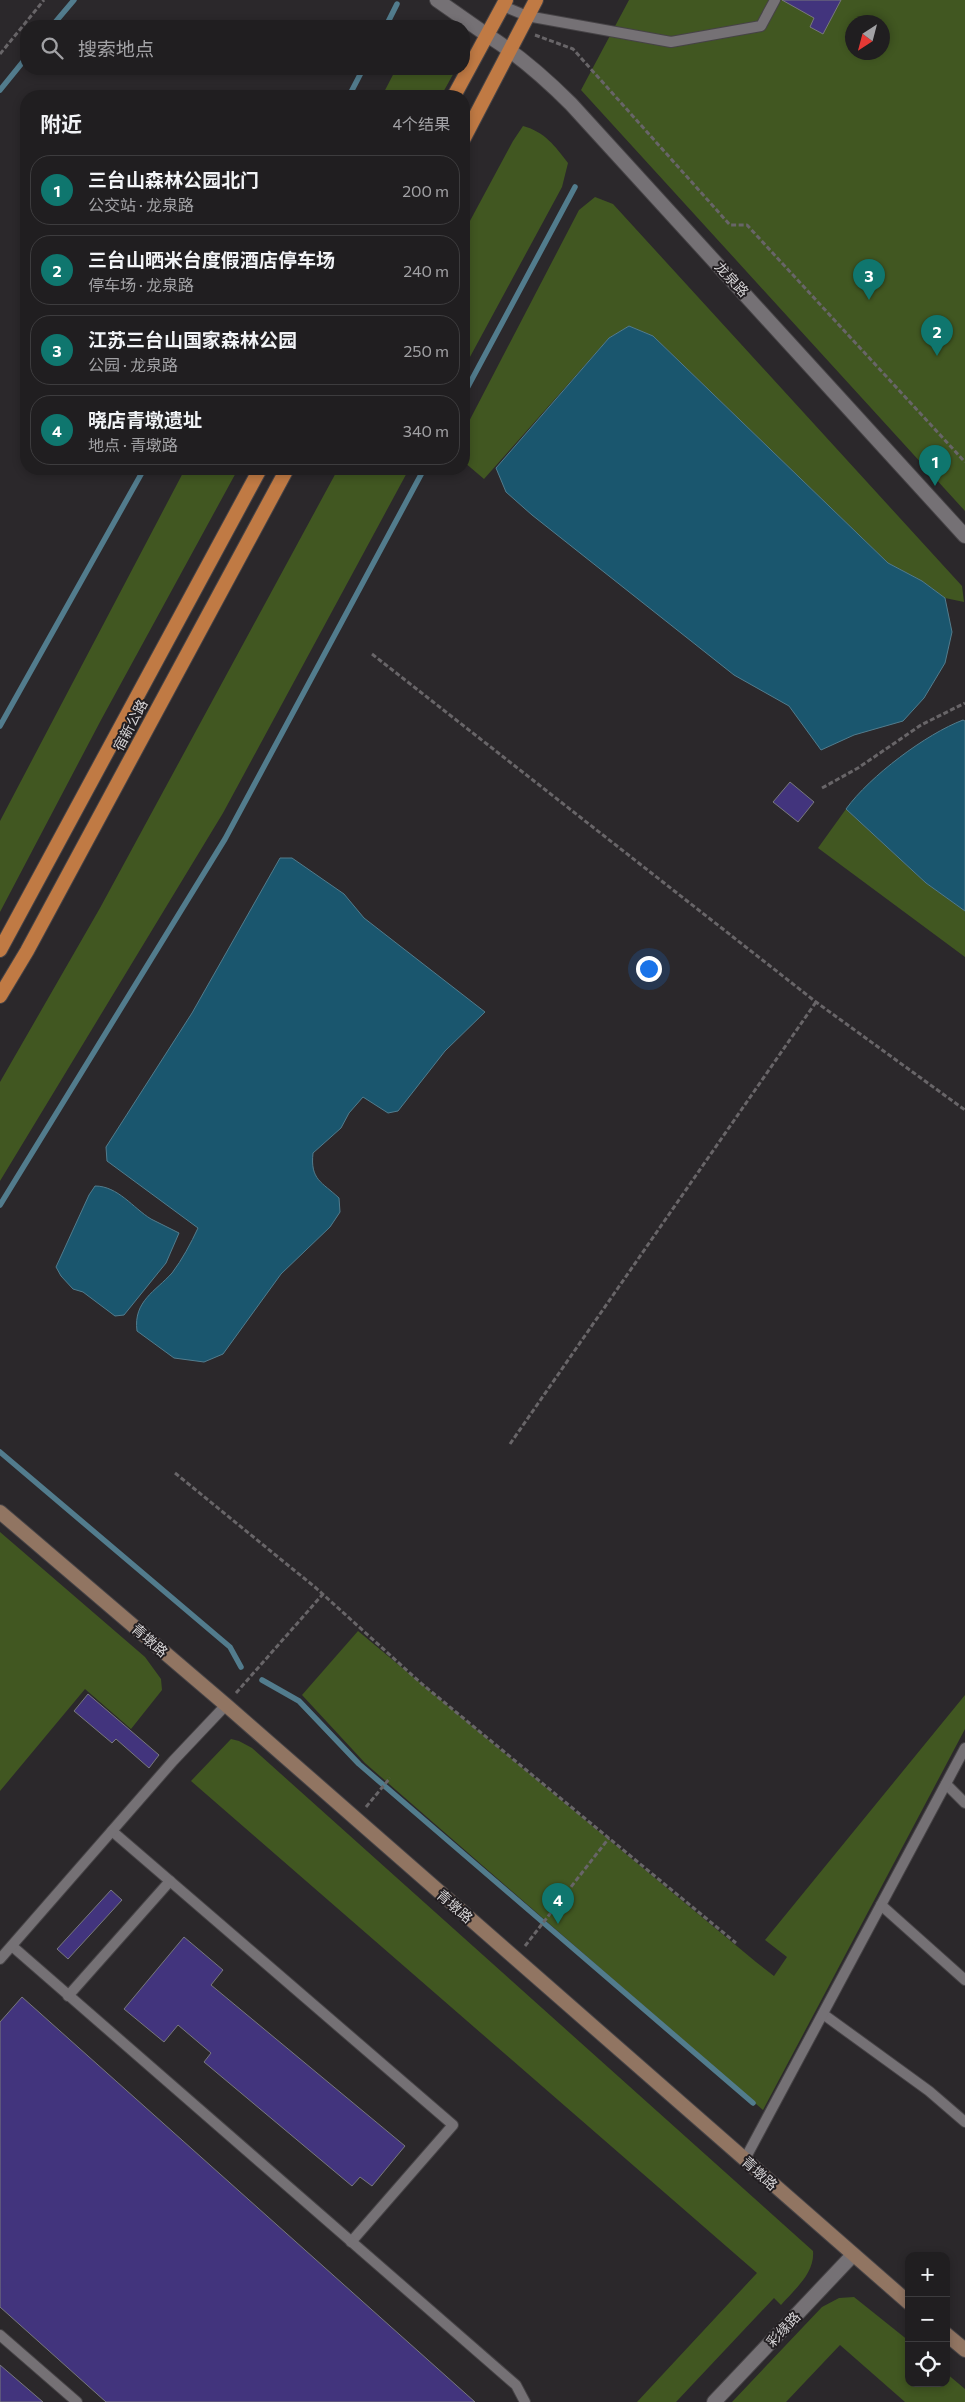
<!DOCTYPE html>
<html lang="zh">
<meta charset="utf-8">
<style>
:root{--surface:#201e20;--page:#2d2b2d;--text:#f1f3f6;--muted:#a2a2a5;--line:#3d3c3e;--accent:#0f766e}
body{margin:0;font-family:Commissioner,"Noto Sans SC",sans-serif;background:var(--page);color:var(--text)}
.controls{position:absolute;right:15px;bottom:15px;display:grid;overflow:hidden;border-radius:10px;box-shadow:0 2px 8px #0003}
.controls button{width:45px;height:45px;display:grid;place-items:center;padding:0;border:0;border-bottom:1px solid var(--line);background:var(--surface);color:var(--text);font:25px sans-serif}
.compass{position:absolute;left:845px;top:15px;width:45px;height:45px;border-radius:50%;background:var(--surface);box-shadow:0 2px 8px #0003;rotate:216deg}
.you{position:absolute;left:648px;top:968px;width:18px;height:18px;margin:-12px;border:4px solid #fff;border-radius:50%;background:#1a73e8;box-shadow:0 0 0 8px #1a73e833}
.badge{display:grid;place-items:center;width:32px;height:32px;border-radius:50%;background:var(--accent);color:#fff;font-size:16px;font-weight:700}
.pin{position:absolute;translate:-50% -41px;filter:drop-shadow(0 1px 2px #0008)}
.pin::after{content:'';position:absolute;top:26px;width:18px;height:15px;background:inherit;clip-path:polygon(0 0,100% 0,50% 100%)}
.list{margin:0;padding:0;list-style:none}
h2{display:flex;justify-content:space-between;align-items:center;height:65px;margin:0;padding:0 20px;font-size:21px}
h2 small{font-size:16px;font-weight:400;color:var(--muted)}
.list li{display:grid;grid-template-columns:32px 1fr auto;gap:15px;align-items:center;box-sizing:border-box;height:70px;margin:0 10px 10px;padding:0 10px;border:1px solid var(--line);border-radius:20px}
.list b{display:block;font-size:19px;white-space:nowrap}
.list p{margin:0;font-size:16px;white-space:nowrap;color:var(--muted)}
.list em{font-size:16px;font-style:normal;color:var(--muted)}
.icon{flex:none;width:28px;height:28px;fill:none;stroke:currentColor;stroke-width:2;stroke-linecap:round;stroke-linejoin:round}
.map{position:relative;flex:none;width:965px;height:2402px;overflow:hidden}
.search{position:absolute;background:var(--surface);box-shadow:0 2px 8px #0003;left:20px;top:20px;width:450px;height:55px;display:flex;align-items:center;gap:12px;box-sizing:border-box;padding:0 18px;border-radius:20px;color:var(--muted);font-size:19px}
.panel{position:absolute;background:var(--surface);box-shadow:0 2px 8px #0003;left:20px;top:90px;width:450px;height:385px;border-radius:20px}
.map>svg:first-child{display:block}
.green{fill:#415721;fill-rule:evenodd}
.water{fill:#1a566e;stroke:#527c8d}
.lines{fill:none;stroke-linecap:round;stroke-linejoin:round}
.stream{stroke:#527c8d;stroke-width:5.5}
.building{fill:#42347d;stroke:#78787d}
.service-casing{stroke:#464346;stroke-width:12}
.minor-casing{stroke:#464346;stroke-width:16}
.tertiary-casing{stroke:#464346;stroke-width:16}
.secondary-casing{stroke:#464346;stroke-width:16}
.trunk-casing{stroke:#464346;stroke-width:16}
.path{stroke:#686568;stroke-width:3;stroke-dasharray:5 2.5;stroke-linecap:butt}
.service{stroke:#757175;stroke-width:10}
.minor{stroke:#757175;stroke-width:14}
.tertiary{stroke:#757175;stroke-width:14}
.secondary{stroke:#917562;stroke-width:14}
.trunk{stroke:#c07a44;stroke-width:14}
.labels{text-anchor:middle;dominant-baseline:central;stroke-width:4;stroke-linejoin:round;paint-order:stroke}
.street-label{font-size:14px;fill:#d5d3d5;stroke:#221e21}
</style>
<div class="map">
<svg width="965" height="2402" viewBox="0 0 965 2402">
<rect width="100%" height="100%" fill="#2b282b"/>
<g class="green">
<path d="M629 0H965V511L581 90ZM852 22H882V52H852Z"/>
<path d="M396 69H456L441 96H382Z"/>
<path d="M523 126C545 132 555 146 568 163L562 187 464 368V232L513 141Z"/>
<path d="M595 197 613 204 962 586 964 602 945 598 922 581 888 563 653 336 629 326 609 338 484 479 464 462V431L579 210Z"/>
<path d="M185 469H238L101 720 0 912V821Z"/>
<path d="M338 469H409L223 813 0 1181V1082L100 908Z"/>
<path d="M846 809 926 883 965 911V957L818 848Z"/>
<path d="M0 1532 145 1657 161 1679 162 1690 131 1729 85 1689 0 1791Z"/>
<path d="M358 1631 756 1962 774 1976 787 1957 765 1940 965 1695V1729L763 2110 365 1763 302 1695Z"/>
<path d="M231 1739 239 1741 252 1748 813 2251C815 2273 795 2289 781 2305L774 2298 676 2402H637L757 2273 191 1781Z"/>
<path d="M854 2297 909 2341V2383H946V2373L965 2389V2402H905L840 2345 786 2402H732L822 2307 839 2298Z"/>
</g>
<g class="water">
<path d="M629 326 653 336 888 563 922 581 945 598 952 632 945 663 924 698 903 721 854 735 821 750 789 706 734 675 532 515 506 492 496 468 609 338Z"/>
<path d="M963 720 965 721V911L926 883 846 809C870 776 926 734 963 720Z"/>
<path d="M280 858H292L344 894 364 918 485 1012 445 1051 398 1111 388 1113 363 1097 349 1113 341 1128 313 1153C310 1180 322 1182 339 1198L340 1212 330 1227 281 1274 223 1354 204 1362 174 1358 137 1331C133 1301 156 1291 172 1273 182 1260 191 1243 198 1228L107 1161 106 1147 192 1013Z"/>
<path d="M95 1186C118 1186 133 1208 151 1219 160 1224 170 1228 179 1233L166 1263 124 1315 115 1316 83 1292 73 1289 61 1276 56 1267 89 1195Z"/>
</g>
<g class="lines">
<g class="stream">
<path d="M52 26 74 0"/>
<path d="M386 26 397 4"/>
<path d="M0 90 26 58"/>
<path d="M349 96 363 69"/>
<path d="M464 394 575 187"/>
<path d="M0 726 144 469"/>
<path d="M0 1205 225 839 424 469"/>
<path d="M0 1452 230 1647 241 1667"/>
<path d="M262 1680 299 1701 359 1764 753 2103"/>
</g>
</g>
<g class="building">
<path d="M782 0H841L823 34 810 27 814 18Z"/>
<path d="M790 782 814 802 798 822 773 802Z"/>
<path d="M88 1694 159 1755 149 1768 116 1739 112 1743 74 1711Z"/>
<path d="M111 1890 122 1900 68 1959 57 1949Z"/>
<path d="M184 1937 223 1970 211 1985 405 2146 372 2186 360 2177 352 2186 204 2062 211 2053 178 2025 164 2042 124 2009Z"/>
<path d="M22 1997 475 2402H106L0 2307V2022Z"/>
<path d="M0 2365 43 2402H0Z"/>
</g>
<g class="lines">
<g class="service-casing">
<g id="service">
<path d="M503 6 527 16 671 42 761 26 775 0"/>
<path d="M946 1784 965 1803"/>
<path d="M112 1831 453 2125 351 2242"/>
<path d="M881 1905 965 1980"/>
<path d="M12 1946 516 2385 525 2402"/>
<path d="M0 1959 173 1761 226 1705"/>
<path d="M68 1996 170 1881"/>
<path d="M823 2014 929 2091 965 2122"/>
<path d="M745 2159 965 1748"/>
<path d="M0 2335 77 2402"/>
</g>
</g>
<g class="minor-casing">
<g id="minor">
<path d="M437 0 487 35"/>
<path d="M714 2402 852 2256"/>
</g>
</g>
<g class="tertiary-casing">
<path id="tertiary" d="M487 35C519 55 545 78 571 104L965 536"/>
</g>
<g class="secondary-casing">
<g id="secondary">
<path d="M0 1512 226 1705 909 2303"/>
<path d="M946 2334 965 2350"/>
</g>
</g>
<g class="trunk-casing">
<g id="trunk">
<path d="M454 96 506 0"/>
<path d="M464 138 536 0"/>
<path d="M0 950 260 469"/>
<path d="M0 996 27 951 287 469"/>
</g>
</g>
<g class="path">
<path d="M535 35 573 49 730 225H747L965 462"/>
<path d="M0 54 44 0"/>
<path d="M372 654 816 1002 965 1110"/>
<path d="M822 788 858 768 921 725 965 703"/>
<path d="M510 1444 816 1002"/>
<path d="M175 1473 316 1588 422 1684 736 1943"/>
<path d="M236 1693 323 1594"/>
<path d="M366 1807 390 1778"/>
<path d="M525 1946 609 1838"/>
</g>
<use href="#service" class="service"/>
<use href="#minor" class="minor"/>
<use href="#tertiary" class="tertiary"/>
<use href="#secondary" class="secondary"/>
<use href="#trunk" class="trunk"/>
</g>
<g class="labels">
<g class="street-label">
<text transform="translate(732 279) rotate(47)">龙泉路</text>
<text transform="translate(130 725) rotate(-62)">宿新公路</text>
<text transform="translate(150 1640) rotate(41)">青墩路</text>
<text transform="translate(455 1906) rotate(41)">青墩路</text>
<text transform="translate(760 2173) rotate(42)">青墩路</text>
<text transform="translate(783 2329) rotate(-47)">彩缘路</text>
</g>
</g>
</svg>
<div class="controls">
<button>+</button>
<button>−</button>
<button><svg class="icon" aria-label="locate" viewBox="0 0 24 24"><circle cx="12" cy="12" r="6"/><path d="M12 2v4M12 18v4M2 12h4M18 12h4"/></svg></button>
</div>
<svg class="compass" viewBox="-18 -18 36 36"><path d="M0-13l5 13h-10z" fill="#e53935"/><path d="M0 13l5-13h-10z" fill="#a2a2a5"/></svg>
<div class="you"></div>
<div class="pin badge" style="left:935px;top:486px">1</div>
<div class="pin badge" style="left:937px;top:356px">2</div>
<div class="pin badge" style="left:869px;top:300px">3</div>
<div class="pin badge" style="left:558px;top:1924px">4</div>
<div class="search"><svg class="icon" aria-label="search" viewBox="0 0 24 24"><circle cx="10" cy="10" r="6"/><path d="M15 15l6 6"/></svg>搜索地点</div>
<section class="panel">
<h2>附近<small>4个结果</small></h2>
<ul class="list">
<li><span class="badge">1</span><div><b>三台山森林公园北门</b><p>公交站 · 龙泉路</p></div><em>200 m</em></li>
<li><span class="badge">2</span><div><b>三台山晒米台度假酒店停车场</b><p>停车场 · 龙泉路</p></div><em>240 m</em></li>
<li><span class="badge">3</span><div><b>江苏三台山国家森林公园</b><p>公园 · 龙泉路</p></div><em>250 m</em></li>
<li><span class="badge">4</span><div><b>晓店青墩遗址</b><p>地点 · 青墩路</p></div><em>340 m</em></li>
</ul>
</section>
</div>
